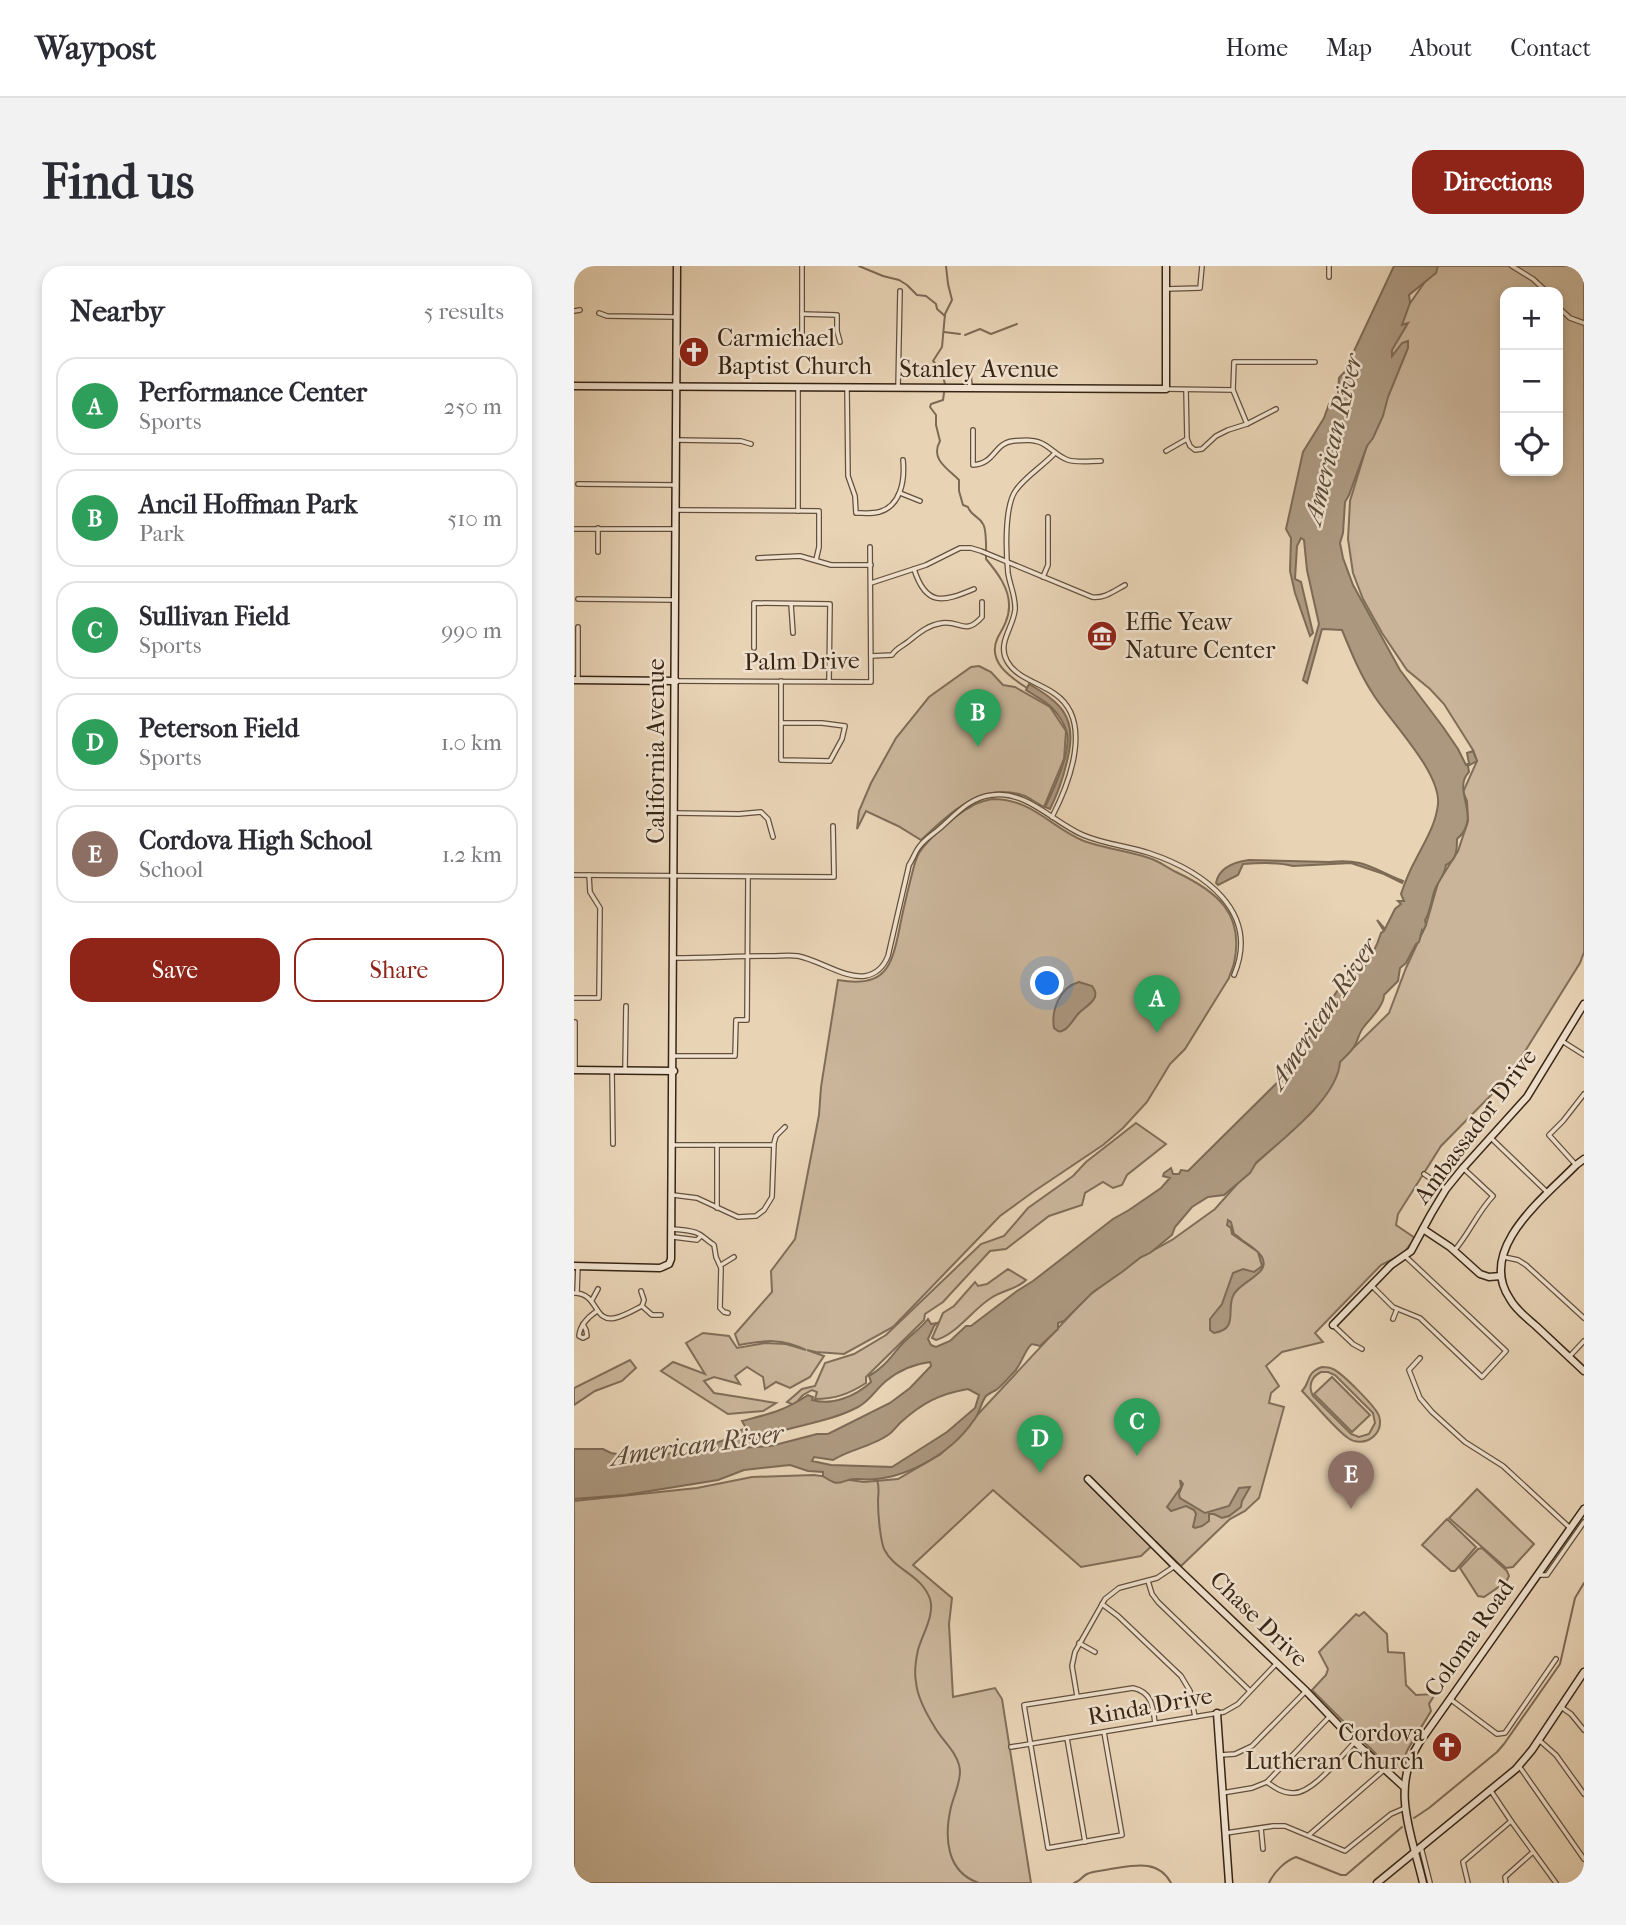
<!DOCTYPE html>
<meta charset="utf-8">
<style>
:root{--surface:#fff;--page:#f2f2f3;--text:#2b2b33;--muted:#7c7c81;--line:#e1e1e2;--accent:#8f2418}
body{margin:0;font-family:"IM FELL French Canon",serif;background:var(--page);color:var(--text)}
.controls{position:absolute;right:21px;top:21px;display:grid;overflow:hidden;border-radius:14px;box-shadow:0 4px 10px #0003}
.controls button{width:63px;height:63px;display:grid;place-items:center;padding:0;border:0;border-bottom:2px solid var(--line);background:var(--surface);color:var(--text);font:35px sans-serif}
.you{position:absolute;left:474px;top:718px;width:24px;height:24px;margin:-18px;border:5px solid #fff;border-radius:50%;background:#1a73e8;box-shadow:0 0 0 10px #1a73e833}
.badge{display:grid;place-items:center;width:46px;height:46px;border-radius:50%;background:var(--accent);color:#fff;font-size:23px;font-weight:700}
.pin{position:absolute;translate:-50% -58px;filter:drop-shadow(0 2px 4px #0008)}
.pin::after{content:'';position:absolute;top:37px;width:24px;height:21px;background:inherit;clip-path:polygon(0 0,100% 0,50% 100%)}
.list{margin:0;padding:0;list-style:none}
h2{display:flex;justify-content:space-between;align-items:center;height:91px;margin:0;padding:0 28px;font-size:30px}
h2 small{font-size:23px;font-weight:400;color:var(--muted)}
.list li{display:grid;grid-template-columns:46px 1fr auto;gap:21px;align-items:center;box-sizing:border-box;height:98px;margin:0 14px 14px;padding:0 14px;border:2px solid var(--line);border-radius:21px}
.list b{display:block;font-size:26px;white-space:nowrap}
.list p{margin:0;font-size:23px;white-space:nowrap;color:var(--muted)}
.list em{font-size:23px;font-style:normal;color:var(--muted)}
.actions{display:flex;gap:14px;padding:21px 28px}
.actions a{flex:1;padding:16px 0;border:2px solid var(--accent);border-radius:21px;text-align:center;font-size:24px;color:var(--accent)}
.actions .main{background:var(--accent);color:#fff}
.icon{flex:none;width:38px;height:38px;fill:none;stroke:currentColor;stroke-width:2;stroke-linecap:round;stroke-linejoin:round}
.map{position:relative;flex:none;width:1010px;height:1617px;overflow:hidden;border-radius:21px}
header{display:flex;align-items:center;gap:42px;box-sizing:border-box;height:98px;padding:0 35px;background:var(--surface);border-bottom:2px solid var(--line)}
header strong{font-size:33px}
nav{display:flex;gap:38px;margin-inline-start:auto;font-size:24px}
.intro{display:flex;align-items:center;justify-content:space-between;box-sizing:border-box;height:168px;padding:0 42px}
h1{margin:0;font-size:49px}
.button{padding:18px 32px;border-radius:21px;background:var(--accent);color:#fff;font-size:24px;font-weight:700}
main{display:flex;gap:42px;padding:0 42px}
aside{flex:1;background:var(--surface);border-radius:21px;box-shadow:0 4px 10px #0003}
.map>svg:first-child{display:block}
.green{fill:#cab59a;stroke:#806d58;stroke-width:2;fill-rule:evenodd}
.water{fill:#ac987f;stroke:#7d6a55;stroke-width:2;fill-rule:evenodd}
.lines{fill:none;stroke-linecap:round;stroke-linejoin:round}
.stream{stroke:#7d6a55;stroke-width:2}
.street-casing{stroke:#63503d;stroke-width:6}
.secondary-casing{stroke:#372515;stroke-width:9}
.street{stroke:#f0e2cf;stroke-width:3.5}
.secondary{stroke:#f0e2cf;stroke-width:6}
.labels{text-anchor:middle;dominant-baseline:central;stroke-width:5;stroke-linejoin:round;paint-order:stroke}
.poi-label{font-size:24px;fill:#372515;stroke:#f0e2cf;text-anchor:start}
.street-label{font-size:24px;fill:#372515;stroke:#f0e2cf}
.water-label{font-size:26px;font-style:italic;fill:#5a4835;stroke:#f0e2cf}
</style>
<header>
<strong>Waypost</strong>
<nav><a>Home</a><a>Map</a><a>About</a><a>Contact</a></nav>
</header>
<div class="intro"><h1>Find us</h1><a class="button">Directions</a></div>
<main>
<aside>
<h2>Nearby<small>5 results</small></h2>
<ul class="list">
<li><span class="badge" style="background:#2e9e5b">A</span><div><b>Performance Center</b><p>Sports</p></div><em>250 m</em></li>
<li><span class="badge" style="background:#2e9e5b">B</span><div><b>Ancil Hoffman Park</b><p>Park</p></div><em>510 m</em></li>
<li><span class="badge" style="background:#2e9e5b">C</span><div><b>Sullivan Field</b><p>Sports</p></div><em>990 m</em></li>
<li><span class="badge" style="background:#2e9e5b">D</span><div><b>Peterson Field</b><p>Sports</p></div><em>1.0 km</em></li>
<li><span class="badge" style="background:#8d6e63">E</span><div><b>Cordova High School</b><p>School</p></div><em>1.2 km</em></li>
</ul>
<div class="actions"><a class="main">Save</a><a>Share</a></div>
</aside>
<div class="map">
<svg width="1010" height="1617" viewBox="0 0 1010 1617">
<rect width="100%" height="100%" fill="#e8d3b5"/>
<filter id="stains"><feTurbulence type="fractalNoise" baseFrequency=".00286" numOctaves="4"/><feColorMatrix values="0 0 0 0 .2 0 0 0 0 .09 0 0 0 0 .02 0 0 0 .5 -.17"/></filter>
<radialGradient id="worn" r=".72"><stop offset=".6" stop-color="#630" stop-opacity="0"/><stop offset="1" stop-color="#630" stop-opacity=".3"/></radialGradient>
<g class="green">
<path d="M862 0H1010V686L1006 697 935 811 867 880 824 948 822 959 841 972 829 988 807 999 741 1067 749 1076 708 1086 692 1100 705 1120 697 1127 695 1137 710 1141 685 1232 671 1245 656 1253 607 1300 582 1276 567 1290 507 1301 419 1224 339 1299 378 1332 375 1358 379 1431 421 1422 428 1433 457 1617H0V1235L123 1222 178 1211 240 1209 290 1216 324 1213 367 1188 513 1031 567 991 598 974 641 943 682 897 739 845 765 796 815 747 832 702 852 659 864 617 884 585 894 555 893 535 889 526 903 495 899 484 870 438 856 423 833 404 808 367 789 333 779 307 774 273 776 235 797 166 808 104 830 46ZM931 26H984V205H931Z"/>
<path d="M405 400 417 406 429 419 441 421 476 441 492 465 490 493 470 541C464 538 457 533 451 530 407 514 376 548 347 574L324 560 292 545 283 563 285 545 297 517 322 472 355 431 397 401Z"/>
<path d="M418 533C459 533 476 561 510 575 532 583 556 585 578 593 586 596 594 602 602 606 642 625 671 647 660 697 659 702 656 707 655 712L611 783 596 798 573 836 549 862 529 879 459 926 426 950 319 1061 270 1088 242 1086 233 1084 250 1090 236 1111 216 1122 202 1116 191 1123 189 1111 173 1101 161 1110 166 1118 140 1111 130 1115 140 1127 202 1137 189 1145 154 1148 87 1105 99 1096 131 1108 112 1077 129 1067 155 1070 163 1082 191 1077 212 1078 232 1084C208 1072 191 1074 165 1079L161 1068 198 1026 197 1005 221 973 245 849 247 821 264 714C312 723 318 700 326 660 329 644 333 628 337 612 339 604 341 594 345 587 355 572 382 548 398 540 404 536 411 535 418 533Z"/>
<path d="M562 857 592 878 553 909 548 919 539 922 529 916 511 927 508 939 475 950 432 983 416 985 369 1036 351 1048 350 1054 292 1111V1117C275 1128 261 1133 241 1133L243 1126 238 1124 229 1129 220 1139 213 1136 228 1123 241 1120 251 1097 280 1088 312 1069 407 978 430 970 454 942 499 910 512 896Z"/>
<path d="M434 1003 452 1014C443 1023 427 1025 417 1032 398 1044 383 1068 362 1074L358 1072 369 1047 380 1040 401 1016 404 1020 413 1018Z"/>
<path d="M56 1094 62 1102 48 1115 21 1125 0 1139V1122Z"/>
<path d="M748 1101C753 1101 755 1101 759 1103 768 1107 802 1141 805 1150 811 1168 790 1183 774 1172 760 1162 741 1138 728 1125 737 1116 731 1107 748 1101ZM747 1106H754L761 1109 799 1147 801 1157 795 1168 785 1171 777 1168 739 1130C734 1120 737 1111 747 1106Z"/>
<path d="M758 1111 796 1149 778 1166 740 1128Z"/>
<path d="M903 1223 960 1278 939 1301 932 1302 875 1252Z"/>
<path d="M873 1253 902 1281 881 1305H877L848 1279Z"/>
<path d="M908 1282 933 1305 935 1310 932 1316 910 1331 904 1330 886 1302 904 1283Z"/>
<path d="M790 1346 813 1368 814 1386 830 1387 832 1419 842 1429 861 1428 855 1438 857 1445 834 1483 826 1501 819 1505 738 1424 752 1409 754 1403 745 1386 782 1348 785 1350Z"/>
</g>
<g class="water">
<path d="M820 0H864L862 7 835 29 836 37 828 59 834 57 818 84V90L828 77 834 75V82L814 131 809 150 799 172 793 180 775 229 771 236 769 267 766 277 769 292 779 319 826 404 869 461 884 483 892 499 895 497 893 487 899 485 903 495 894 500 895 506C877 524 909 551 883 573 883 583 883 594 872 599 871 609 863 616 860 626 857 636 856 647 851 654L852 659 849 665 848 664 845 676 842 678 832 697 826 702 824 715 810 729C810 740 795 754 789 762 785 767 784 774 781 779 778 785 771 791 766 796 764 832 707 874 682 897L676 907 650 929 634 931 618 941 601 961 598 969 576 987 567 991 548 1006 519 1026 490 1055 484 1057V1063L466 1080 458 1078C451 1083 448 1097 441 1105 435 1111 429 1119 422 1124 420 1125 414 1128 412 1130 407 1136 406 1147 400 1154 376 1189 327 1217 284 1213 266 1212 268 1224 249 1210V1206L234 1205 216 1199 170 1204 144 1214 51 1229 0 1233V1183H29L37 1187 56 1190 116 1186 159 1171 167 1164 172 1162 168 1155C195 1148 210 1145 234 1129L239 1131 238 1134C258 1140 282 1130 297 1116L295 1110C310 1102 318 1089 329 1077 337 1069 347 1062 354 1053L357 1058 363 1057 360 1060 354 1073 357 1079 362 1081 376 1075 392 1060H397L443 1025 459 1015 539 953 555 944 587 922 596 912 589 910 590 907 597 902 599 908H605L607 904 614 905 724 796 735 778V766L745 755 748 756 758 742C756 722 778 715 788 703 797 692 803 680 807 667L810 665 803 654 811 663 821 643 827 638 824 635H830L827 628C831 616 836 604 842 593 851 575 862 558 864 538 867 506 815 454 799 428 786 408 777 386 768 364L748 363 733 417 729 414 745 358 733 304 730 274 727 272 723 280 721 313 727 316 739 367 736 370 721 327 716 305 717 272 712 263 729 186 750 152 755 138 764 128 765 112 777 99 780 85ZM356 1096 357 1100 336 1122 316 1137 254 1168H243L197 1180 166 1182C203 1159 246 1161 284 1141 297 1134 301 1124 312 1115 324 1105 340 1098 356 1096ZM394 1123 405 1129 401 1142 373 1166 318 1201 257 1199 238 1195 240 1191 259 1194C276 1183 297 1181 314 1169 319 1166 322 1161 326 1157 348 1137 365 1128 394 1123Z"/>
<path d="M455 418C485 435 502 450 495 486 491 506 485 525 476 543L471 541C480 523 497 488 493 467 491 459 485 449 479 443 472 435 461 430 452 424Z"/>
<path d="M675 594 755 596C791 592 798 603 829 615L828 617 810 608 777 597 719 600C706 596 683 597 669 598L664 609 644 619 642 617C645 601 660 596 675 594Z"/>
<path d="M505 716 518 720C521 725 522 725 521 731 518 738 510 742 505 747 500 752 496 761 490 764 484 767 484 765 480 762 477 744 486 721 505 716Z"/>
<path d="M654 954 657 956 660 968C663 969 665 972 668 974 680 982 702 995 681 1010 674 1016 665 1020 660 1028 651 1043 666 1063 640 1067L636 1064V1053L648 1038 659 1007 669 1003 680 1006 688 1000 684 986 658 968 657 962 653 959Z"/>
<path d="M606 1214 609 1218 605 1228 606 1232 631 1247 655 1240 665 1222 676 1221 668 1235 667 1241 655 1250 648 1252 640 1248H635V1255L628 1260 621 1262 619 1261 622 1248 620 1244 612 1240 597 1245 593 1241 607 1221Z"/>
</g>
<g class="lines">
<g class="stream">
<path d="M285 0 309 10 325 14 333 19 343 29 352 30 362 38 363 43 371 50"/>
<path d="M370 66 386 68"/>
<path d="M391 69 406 63 417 68 443 58"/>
<path d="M371 118 367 103 359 95 368 81 371 48 378 34 374 18 372 0"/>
<path d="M370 127 369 134 357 138 356 141 362 149V159L366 175C356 193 373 202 385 214V225L389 239 394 241C397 250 405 250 409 258 413 264 412 285 412 293 423 306 436 323 435 341 435 352 429 362 424 371 412 395 436 411 453 422"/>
<path d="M303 1214C306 1222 304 1228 304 1235 304 1248 306 1272 310 1283 320 1304 348 1309 356 1333 361 1349 348 1369 344 1384 342 1393 340 1406 342 1416 343 1430 352 1447 360 1460 368 1475 385 1487 386 1505 386 1518 380 1529 377 1541 370 1571 372 1606 405 1617"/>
<path d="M840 1552 855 1542 923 1486 930 1478 986 1398 1001 1332 1010 1317"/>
<path d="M500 1617C507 1615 507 1611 513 1608 519 1605 529 1605 536 1603 558 1600 584 1592 597 1617"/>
<path d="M695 1617C700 1606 711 1595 722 1591L767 1609H772L828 1561"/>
</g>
<g class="street-casing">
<g id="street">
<path d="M2 0 6 1"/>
<path d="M938 0 959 13 973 26"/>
<path d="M755 11V0"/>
<path d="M592 23 626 22 628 0"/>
<path d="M984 41 996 52 1010 57"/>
<path d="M0 45 6 44"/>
<path d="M25 47 33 50 101 51"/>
<path d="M228 48 263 49V65L266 76"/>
<path d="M202 72H228V0"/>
<path d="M395 109 396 122"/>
<path d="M273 122 274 210 281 230 282 247C289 247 297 248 305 246 327 240 331 214 329 194"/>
<path d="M324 122 326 25"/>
<path d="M592 123 659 124"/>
<path d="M612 124 613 173 616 180 621 184 628 183 642 170 654 164 673 158 702 143"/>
<path d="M673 158 659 124 660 96H741"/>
<path d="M399 164V199C421 198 420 177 439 175 450 174 462 173 471 179 479 184 485 191 494 194 504 197 517 195 527 195"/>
<path d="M102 174 167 175 177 178"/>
<path d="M592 185 613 173"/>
<path d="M4 218 102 219"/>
<path d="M326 227 346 235"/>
<path d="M102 244 245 245V281L242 294"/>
<path d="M224 245V121"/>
<path d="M0 263H102"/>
<path d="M24 286V262"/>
<path d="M184 292 226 290 257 299H297"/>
<path d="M340 303C352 341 369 336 400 323"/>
<path d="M469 311 474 299V251"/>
<path d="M297 317 352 299 386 282H397L407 285 518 331C530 333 540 325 551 319"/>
<path d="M4 333 100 334"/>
<path d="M217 338 219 367"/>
<path d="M180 382V337L256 338 255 415"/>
<path d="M297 390 318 389C322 382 329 380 335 375 345 367 354 359 368 357 386 354 391 370 408 351V336"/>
<path d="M4 414V361"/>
<path d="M102 415 297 416 296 281"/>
<path d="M207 457H248L271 460 268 473 256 495 207 494V415"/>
<path d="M101 547 165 548 187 546 194 553 199 571"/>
<path d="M478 551C495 518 520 455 481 428 466 417 442 412 433 395 423 377 439 362 441 344 442 331 436 320 434 307 432 287 430 240 442 224 452 210 469 200 481 187"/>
<path d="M0 609 260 611 259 560"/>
<path d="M100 692C133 692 165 690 197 690 206 690 216 689 224 690 245 694 271 713 291 710 303 708 310 700 314 690L335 599C339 593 341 586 345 581 351 573 358 569 365 563 381 549 396 531 418 529 452 524 479 556 509 569 530 578 553 580 575 587 629 605 687 645 660 709"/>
<path d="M0 732H25L26 642 16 626 15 609"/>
<path d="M988 775 1010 789"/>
<path d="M100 790H161L162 754H173L174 611"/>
<path d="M1 804V756"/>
<path d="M38 804 39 878"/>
<path d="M51 804 52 740"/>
<path d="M917 872 973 926"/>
<path d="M99 879H199"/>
<path d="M143 879V942"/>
<path d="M1002 899 975 869 989 855 1010 828"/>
<path d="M850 908 872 923"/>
<path d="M99 929 123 932 164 951 182 950 190 944 198 931 200 877 202 870 211 861"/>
<path d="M98 963C106 964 118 964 125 968 129 970 135 976 140 979L142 991 147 1002 146 1042 150 1046 154 1047"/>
<path d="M99 971 123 974 127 970"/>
<path d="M880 985C895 968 903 947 919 930L889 902"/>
<path d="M930 991 944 994 952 999 1010 1052"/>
<path d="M147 999 160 991"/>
<path d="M797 1019 819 1041 846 1052 908 1111 932 1085 831 990"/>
<path d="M67 1025 70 1034 68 1040 78 1049H87"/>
<path d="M3 1026 4 1000"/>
<path d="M0 1027C25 1027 19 1057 41 1052 50 1050 60 1044 68 1040"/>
<path d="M18 1034 24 1023"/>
<path d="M819 1053 823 1043"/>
<path d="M9 1058 12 1064 13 1070 9 1072 5 1070C6 1059 14 1051 23 1045"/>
<path d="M759 1059 779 1078 788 1083"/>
<path d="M995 1091 1010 1075"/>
<path d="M846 1092 835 1104 846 1132 858 1146 891 1176 929 1200 995 1261"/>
<path d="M964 1309H973L1010 1256"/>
<path d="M574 1315 578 1328 584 1336 676 1425"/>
<path d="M528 1338 544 1350 607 1410 616 1425 621 1451"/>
<path d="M505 1377 521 1386"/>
<path d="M503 1430 498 1400 501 1386 531 1333 545 1322 583 1312 601 1300"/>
<path d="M876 1433 923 1468 931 1467 982 1393"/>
<path d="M987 1441 997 1448 1010 1464"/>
<path d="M530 1466 548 1569 474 1582 450 1439 559 1422C578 1426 579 1441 581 1457"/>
<path d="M493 1472 511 1576"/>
<path d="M965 1474 982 1489 1010 1528"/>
<path d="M437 1481 650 1446 664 1438 703 1397"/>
<path d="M646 1489 661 1488 678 1480 731 1426"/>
<path d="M945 1500 1010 1593"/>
<path d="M693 1516C700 1521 708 1527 718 1527 738 1529 767 1490 781 1476"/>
<path d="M917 1525 937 1555 982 1617"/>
<path d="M648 1527 678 1522 693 1516 756 1450"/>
<path d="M687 1562 689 1583"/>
<path d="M652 1567 699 1560H711L771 1585 817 1548 831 1542"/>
<path d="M735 1569 810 1504"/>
<path d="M847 1581 856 1617"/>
<path d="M894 1617 889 1596 937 1555"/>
<path d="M932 1617 931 1611 959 1586"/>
</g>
</g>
<g class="secondary-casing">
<g id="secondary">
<path d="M0 120 592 123V0"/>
<path d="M0 414 102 415"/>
<path d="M0 804 100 805"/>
<path d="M1010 893 1002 899C971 931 902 983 936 1033 942 1044 953 1052 962 1060 978 1075 994 1090 1010 1105"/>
<path d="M849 963 876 981 906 1008 915 1011 927 1010"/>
<path d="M0 1000 86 1002 95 998 97 993 103 0"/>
<path d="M759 1059 817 999 837 985 857 948 872 923 889 902 953 831 1010 738"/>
<path d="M514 1213 601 1300 732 1425 781 1476 829 1520"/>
<path d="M643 1447 655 1617"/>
<path d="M803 1617 942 1503 958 1484 1010 1406"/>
<path d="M849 1617C838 1569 816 1523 845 1477L1010 1243"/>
</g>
</g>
<use href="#street" class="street"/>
<use href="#secondary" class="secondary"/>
</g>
<defs>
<g id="church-disc" transform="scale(1.575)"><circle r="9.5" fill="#8f2418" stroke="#f0e2cf"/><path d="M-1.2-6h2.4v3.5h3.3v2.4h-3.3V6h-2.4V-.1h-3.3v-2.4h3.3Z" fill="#fff"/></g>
<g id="museum-disc" transform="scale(1.575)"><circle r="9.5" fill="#8f2418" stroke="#f0e2cf"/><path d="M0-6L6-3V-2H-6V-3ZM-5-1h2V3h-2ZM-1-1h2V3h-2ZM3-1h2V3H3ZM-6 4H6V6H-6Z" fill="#fff"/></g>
</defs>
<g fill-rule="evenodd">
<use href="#church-disc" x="120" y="86"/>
<use href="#museum-disc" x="528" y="370"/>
<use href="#church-disc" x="873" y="1481"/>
</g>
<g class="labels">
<g class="poi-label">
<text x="143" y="72">Carmichael<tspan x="143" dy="28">Baptist Church</tspan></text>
<text x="551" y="356">Effie Yeaw<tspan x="551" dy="28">Nature Center</tspan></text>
<text x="850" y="1467" text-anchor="end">Cordova<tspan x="850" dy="28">Lutheran Church</tspan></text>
</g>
<g class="street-label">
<text x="405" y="103">Stanley Avenue</text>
<text transform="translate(228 395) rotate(-1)">Palm Drive</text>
<text transform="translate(82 485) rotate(-90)">California Avenue</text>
<text transform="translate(901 860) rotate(-53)">Ambassador Drive</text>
<text transform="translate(685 1353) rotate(44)">Chase Drive</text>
<text transform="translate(895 1372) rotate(-55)">Coloma Road</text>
<text transform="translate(576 1440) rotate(-10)">Rinda Drive</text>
</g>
<g class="water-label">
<text transform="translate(759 173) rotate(-76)">American River</text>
<text transform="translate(749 747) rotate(-56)">American River</text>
<text transform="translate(123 1179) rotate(-8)">American River</text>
</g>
</g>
<rect width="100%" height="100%" filter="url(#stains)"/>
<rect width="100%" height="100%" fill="url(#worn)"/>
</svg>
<div class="controls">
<button>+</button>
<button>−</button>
<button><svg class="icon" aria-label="locate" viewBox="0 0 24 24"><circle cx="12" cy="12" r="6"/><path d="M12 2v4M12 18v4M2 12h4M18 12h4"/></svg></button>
</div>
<div class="you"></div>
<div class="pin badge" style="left:583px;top:767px;background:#2e9e5b">A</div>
<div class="pin badge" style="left:404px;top:481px;background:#2e9e5b">B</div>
<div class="pin badge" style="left:563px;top:1190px;background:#2e9e5b">C</div>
<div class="pin badge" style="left:466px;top:1207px;background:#2e9e5b">D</div>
<div class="pin badge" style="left:777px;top:1243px;background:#8d6e63">E</div>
</div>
</main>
